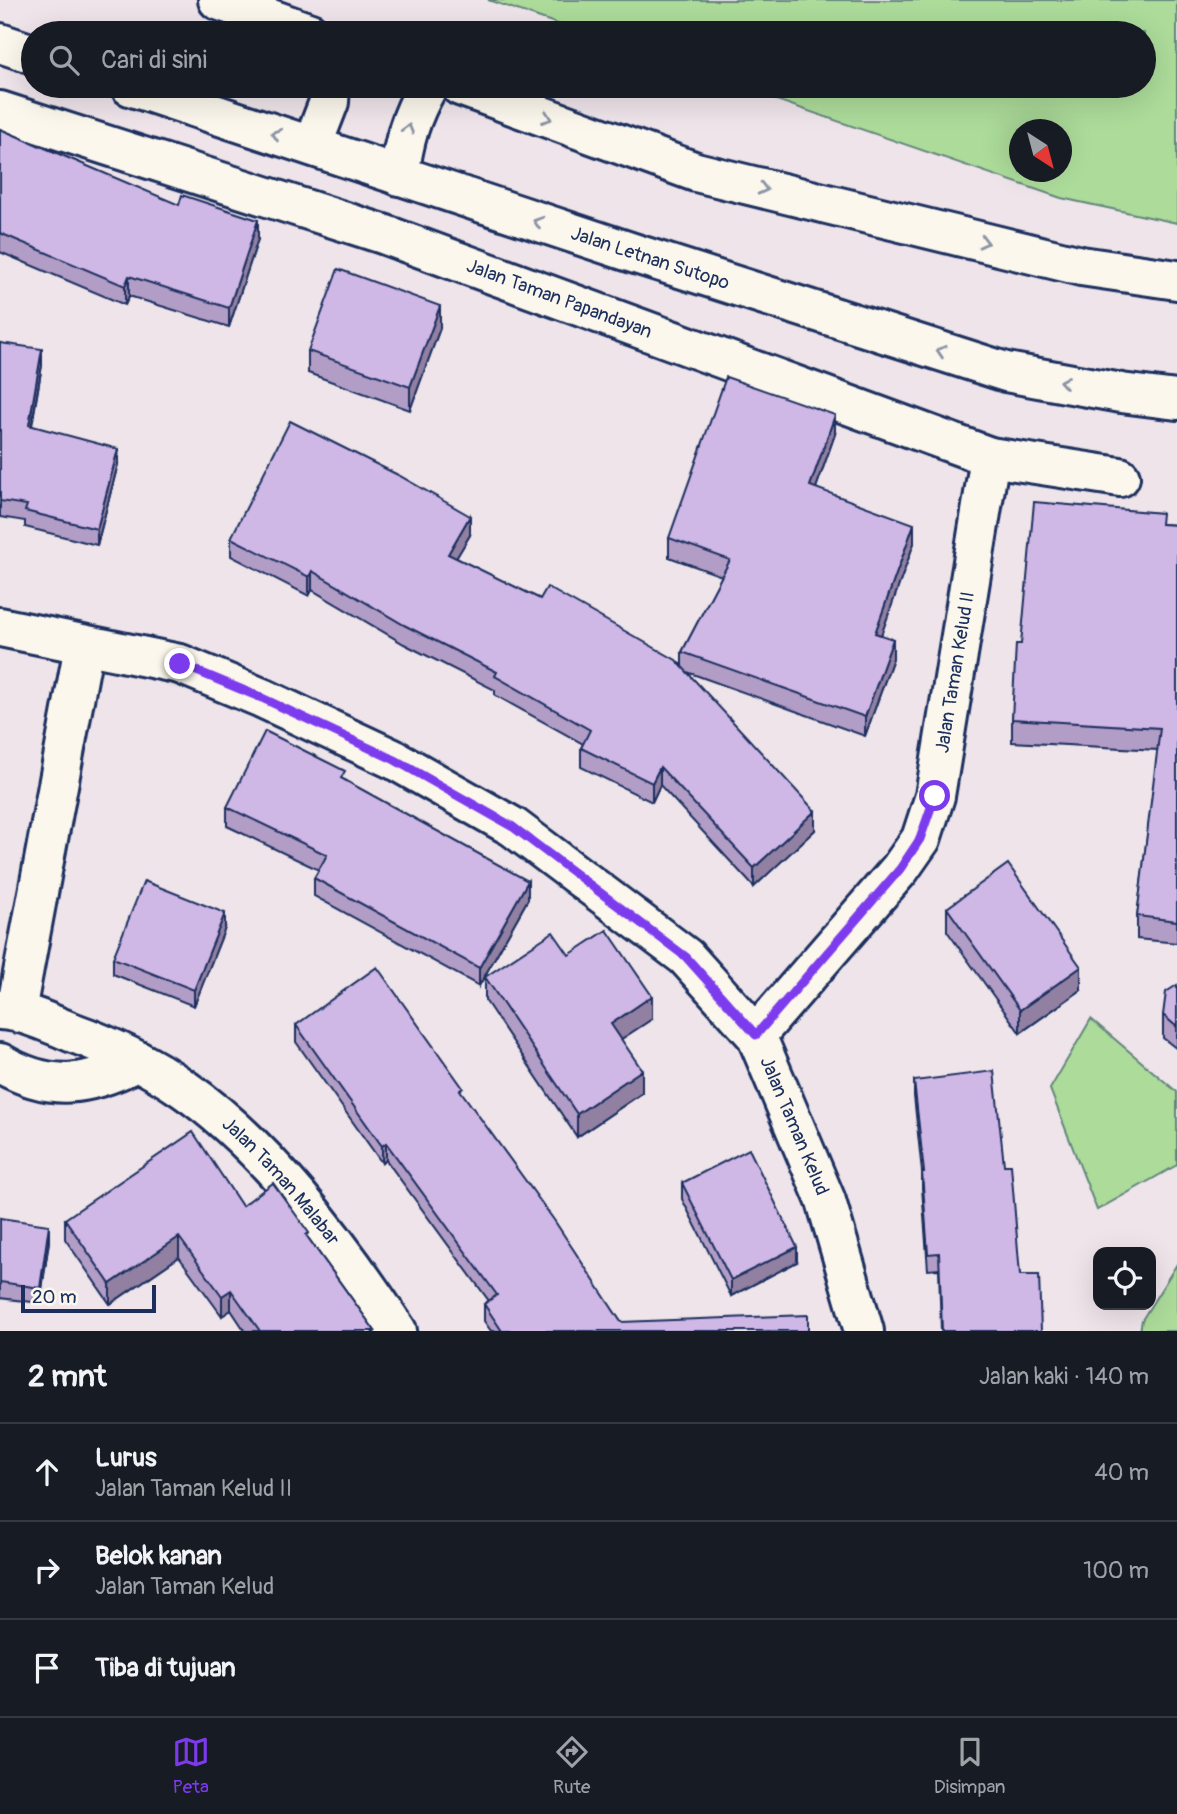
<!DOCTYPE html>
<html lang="id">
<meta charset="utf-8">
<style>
:root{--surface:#171b24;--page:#242831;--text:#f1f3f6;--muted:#9ea1a6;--line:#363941;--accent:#7c3aed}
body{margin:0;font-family:Pangolin,sans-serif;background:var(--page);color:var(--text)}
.controls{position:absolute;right:21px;bottom:21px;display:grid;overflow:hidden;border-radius:14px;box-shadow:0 7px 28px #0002}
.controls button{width:63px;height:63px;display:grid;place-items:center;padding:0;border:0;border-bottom:2px solid var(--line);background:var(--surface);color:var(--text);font:35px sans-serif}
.compass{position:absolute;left:1009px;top:119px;width:63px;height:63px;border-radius:50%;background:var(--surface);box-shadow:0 7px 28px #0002;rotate:144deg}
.scale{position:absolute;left:21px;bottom:18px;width:135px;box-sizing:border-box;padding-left:7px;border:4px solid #1b2f5e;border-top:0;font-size:19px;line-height:24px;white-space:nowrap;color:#1b2f5e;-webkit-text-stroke:5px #fbf7ec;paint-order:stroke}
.stop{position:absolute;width:21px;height:21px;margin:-16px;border:5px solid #7c3aed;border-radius:50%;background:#fff}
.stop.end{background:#7c3aed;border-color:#fff;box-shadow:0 2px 7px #0008}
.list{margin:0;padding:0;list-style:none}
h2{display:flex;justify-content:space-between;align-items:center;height:91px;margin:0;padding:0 28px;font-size:30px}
h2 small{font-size:23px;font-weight:400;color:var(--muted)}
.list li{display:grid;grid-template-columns:46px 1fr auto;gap:21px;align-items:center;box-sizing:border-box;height:98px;padding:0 28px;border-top:2px solid var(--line)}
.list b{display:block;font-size:26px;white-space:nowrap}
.list p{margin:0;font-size:23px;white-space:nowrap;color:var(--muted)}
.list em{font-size:23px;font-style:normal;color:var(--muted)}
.icon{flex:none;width:38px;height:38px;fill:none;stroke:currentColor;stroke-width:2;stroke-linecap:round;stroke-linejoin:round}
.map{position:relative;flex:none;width:1177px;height:1331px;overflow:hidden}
.search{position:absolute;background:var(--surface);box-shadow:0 7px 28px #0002;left:21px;right:21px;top:21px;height:77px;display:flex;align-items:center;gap:18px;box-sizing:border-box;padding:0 24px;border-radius:38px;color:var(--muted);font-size:26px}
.sheet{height:385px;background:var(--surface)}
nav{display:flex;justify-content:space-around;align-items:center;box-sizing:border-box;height:98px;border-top:2px solid var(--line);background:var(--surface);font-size:19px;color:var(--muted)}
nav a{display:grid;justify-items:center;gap:4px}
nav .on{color:var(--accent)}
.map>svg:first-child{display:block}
.green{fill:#acdb9a;stroke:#64857c;stroke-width:2;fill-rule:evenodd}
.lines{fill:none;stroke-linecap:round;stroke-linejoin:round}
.street-casing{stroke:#1b2f5e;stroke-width:44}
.primary-casing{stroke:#1b2f5e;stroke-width:44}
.street{stroke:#fbf7ec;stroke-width:38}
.primary{stroke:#fbf7ec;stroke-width:38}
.wall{fill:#b29dc6;stroke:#1b2f5e;stroke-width:2}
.shaded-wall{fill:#9180a1;stroke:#1b2f5e;stroke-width:2}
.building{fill:#cfb7e6;stroke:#1b2f5e;stroke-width:2}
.oneway{stroke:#8b93a5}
.route{stroke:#7c3aed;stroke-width:9}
.labels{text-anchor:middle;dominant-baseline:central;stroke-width:7;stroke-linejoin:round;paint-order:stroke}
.street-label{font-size:19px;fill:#1b2f5e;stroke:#fbf7ec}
</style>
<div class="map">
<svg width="1177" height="1331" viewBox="0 0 1177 1331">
<rect width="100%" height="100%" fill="#eee4ea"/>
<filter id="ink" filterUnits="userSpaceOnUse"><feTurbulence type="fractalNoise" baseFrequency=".0143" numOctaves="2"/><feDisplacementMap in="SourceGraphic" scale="14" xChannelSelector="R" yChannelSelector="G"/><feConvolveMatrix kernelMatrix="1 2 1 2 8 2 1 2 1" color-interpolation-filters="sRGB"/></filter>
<g filter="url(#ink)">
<g class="green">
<path d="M488 0H1177V223L1061 198 736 86H1144V33H584ZM1020 130H1062V172H1020Z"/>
<path d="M1091 1019 1177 1092V1165L1097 1210 1050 1089Z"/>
<path d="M1177 1264V1331H1140L1142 1320Z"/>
</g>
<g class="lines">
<g class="street-casing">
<g id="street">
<path id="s1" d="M0 111 383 234 990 457 1120 477"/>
<path id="s2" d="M0 627 180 664 262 698 395 760 513 827 686 957 756 1035 826 1201 864 1331"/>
<path id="s3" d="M0 1010C25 1011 48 1023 71 1032 110 1046 150 1065 184 1089 267 1146 342 1247 397 1331"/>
<path d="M16 1011 84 646"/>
<path id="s4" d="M756 1035 900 869 921 839 935 796 990 457"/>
<path d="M0 1063C51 1093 88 1086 138 1061"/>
</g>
</g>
<g class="primary-casing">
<g id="primary">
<path d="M218 0 310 33"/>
<path d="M0 43 33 54"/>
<path id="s5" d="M130 86 636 254 1006 372 1121 393 1177 400"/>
<path d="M460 86 696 172 1081 266 1177 280"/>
<path d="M312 146 329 102 330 86"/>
<path d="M399 176C404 140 410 118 428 86"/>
</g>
</g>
<use href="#street" class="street"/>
<use href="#primary" class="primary"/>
</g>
<g class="wall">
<path d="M0 129 258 239 229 327 129 296 125 305 0 252Z"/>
<path d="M440 328 410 410 308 373V351Z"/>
<path d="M0 343 42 365 32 426 118 464 97 545 25 527V521L0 517Z"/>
<path d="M835 434 816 488 914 543 881 635 893 658 865 736 687 672 815 830 754 887 660 785 652 802 581 767V748L583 744 495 695V690L404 644 312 590 309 596 231 556V538L470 535 456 558 682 668V652L722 576 669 557V538Z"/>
<path d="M1162 524 1177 525V943L1137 939V916L1158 750 1012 742V719L1021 644Z"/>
<path d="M345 780 528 899 479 986 314 896V878L319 870 227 826V807Z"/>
<path d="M947 908 1081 990 1020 1033 947 931Z"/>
<path d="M225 928 194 1006 113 974V958Z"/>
<path d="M569 955 652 1019 621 1039 642 1093 577 1137 485 1000V977Z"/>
<path d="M1177 985V1049L1163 1038V1015Z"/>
<path d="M296 1025 463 1095 621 1322 808 1331H491L484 1321V1304L489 1301 386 1160 382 1163 296 1042Z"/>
<path d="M914 1081 1004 1165 1020 1275 1041 1331H941L939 1269 928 1270 922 1188V1172L914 1096Z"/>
<path d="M682 1183 797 1262 731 1296 682 1199Z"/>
<path d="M242 1206 309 1239 375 1331H245L231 1310 222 1316 179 1257 110 1304 65 1239V1219Z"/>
<path d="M0 1218 49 1241 40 1303 0 1298Z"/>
</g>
<g class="shaded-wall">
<path d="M258 220V239L229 327V308Z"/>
<path d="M129 276V296L125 305V286Z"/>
<path d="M440 306V328L410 410V387Z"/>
<path d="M42 349V365L29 441V425Z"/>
<path d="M835 415V434L810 505V486Z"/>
<path d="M118 449V464L97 545V529Z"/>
<path d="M470 516V535L448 572V554Z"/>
<path d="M914 524V543L875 652V633Z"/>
<path d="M312 571V590L309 596V577Z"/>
<path d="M893 639V658L865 736V717Z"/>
<path d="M660 767V785L652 802V783Z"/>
<path d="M815 811V830L754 887V868Z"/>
<path d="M528 881V899L479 986V968Z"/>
<path d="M225 913V928L194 1006V990Z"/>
<path d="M1081 967V990L1020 1033V1010Z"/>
<path d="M652 996V1019L611 1046V1024Z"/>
<path d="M642 1070V1093L577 1137V1114Z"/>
<path d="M386 1143V1160L382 1163V1146Z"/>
<path d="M49 1225V1241L40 1303V1288Z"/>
<path d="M179 1237V1257L110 1304V1284Z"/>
<path d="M797 1247V1262L731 1296V1280Z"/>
<path d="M231 1290V1310L222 1316V1296Z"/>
</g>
<g class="building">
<path d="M0 129 179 205 182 195 258 220 229 308 129 276 125 286 0 233Z"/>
<path d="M338 269 440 306 410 387 308 351Z"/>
<path d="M0 343 42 349 29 425 118 449 97 529 25 511 27 505 0 501Z"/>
<path d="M726 377 835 415 810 486 914 524 875 633 893 639 865 717 682 652 730 560 669 538Z"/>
<path d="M290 421 400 476 470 516 448 554 540 599 547 587 676 660 815 811 754 868 660 767 652 783 581 748 590 730 495 676 497 672 404 625 312 571 309 577 231 538Z"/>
<path d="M1034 502 1162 513 1161 524 1177 525V921L1137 916 1160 728 1012 719 1016 644H1021Z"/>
<path d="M265 731 345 771 341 778 528 881 479 968 314 878 327 855 227 807Z"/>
<path d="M1008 864 1081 967 1020 1010 947 908Z"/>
<path d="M144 881 225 913 194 990 113 958Z"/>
<path d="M607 930 652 996 611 1024 642 1070 577 1114 485 977 553 932 569 955Z"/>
<path d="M377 967 463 1088 460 1090 554 1220 621 1322 808 1315V1331H502L484 1304 497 1295 386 1143 382 1146 296 1025Z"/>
<path d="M1177 985V1027L1163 1015 1166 992Z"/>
<path d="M994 1071 1004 1165H1011L1020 1275H1039L1041 1331H942L939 1253 928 1254 922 1172H924L914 1081Z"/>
<path d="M193 1132 242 1206 273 1183 309 1233 306 1235 375 1331H260L231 1290 222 1296 179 1237 110 1284 65 1219Z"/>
<path d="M749 1149 797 1247 731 1280 682 1183Z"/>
<path d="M0 1218 49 1225 40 1288 0 1282Z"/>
</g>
<defs><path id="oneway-chevron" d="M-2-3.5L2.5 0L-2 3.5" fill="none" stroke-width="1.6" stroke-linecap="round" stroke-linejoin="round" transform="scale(1.75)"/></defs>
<g class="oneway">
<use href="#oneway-chevron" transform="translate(547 118) rotate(20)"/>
<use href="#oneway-chevron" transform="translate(408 129) rotate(-74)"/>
<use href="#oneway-chevron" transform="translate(276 134) rotate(-162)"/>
<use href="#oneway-chevron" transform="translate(763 189) rotate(14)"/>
<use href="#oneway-chevron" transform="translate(538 222) rotate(-162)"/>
<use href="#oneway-chevron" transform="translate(984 242) rotate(14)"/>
<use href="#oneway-chevron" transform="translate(941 351) rotate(-162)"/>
<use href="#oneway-chevron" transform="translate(1064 382) rotate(-170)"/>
</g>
</g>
<g class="lines" filter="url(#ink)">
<path class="route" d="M180 664 262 698 395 760 513 827 686 957 756 1035 900 869 920 839 935 796"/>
</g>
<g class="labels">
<g class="street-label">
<text stroke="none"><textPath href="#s5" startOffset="548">Jalan Letnan Sutopo</textPath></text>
<text stroke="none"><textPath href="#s1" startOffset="590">Jalan Taman Papandayan</textPath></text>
<text stroke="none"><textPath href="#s4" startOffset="427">Jalan Taman Kelud II</textPath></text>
<text stroke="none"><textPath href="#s2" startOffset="975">Jalan Taman Kelud</textPath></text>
<text stroke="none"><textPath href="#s3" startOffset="336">Jalan Taman Malabar</textPath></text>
</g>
</g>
</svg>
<div class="controls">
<button><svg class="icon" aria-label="locate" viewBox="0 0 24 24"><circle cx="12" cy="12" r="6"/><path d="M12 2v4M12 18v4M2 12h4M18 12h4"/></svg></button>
</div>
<svg class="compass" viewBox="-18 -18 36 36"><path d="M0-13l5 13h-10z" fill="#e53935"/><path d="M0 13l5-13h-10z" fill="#9ea1a6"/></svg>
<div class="scale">20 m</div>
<div class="stop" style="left:935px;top:796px"></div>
<div class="stop end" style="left:180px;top:664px"></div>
<div class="search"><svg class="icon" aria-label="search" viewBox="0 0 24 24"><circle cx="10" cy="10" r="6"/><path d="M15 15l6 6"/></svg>Cari di sini</div>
</div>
<section class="sheet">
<h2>2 mnt<small>Jalan kaki · 140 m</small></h2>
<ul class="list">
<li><svg class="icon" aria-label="ahead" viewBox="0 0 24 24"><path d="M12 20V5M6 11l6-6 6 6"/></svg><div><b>Lurus</b><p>Jalan Taman Kelud II</p></div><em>40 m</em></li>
<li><svg class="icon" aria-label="right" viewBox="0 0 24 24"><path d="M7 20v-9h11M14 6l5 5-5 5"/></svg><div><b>Belok kanan</b><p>Jalan Taman Kelud</p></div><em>100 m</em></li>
<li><svg class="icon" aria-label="arrive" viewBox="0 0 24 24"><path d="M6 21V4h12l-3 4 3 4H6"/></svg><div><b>Tiba di tujuan</b></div></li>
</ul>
</section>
<nav>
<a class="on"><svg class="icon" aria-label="map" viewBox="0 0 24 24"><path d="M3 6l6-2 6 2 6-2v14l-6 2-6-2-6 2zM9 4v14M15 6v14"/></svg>Peta</a>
<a><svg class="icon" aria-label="directions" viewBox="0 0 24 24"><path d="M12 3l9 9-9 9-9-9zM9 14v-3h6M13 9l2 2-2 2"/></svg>Rute</a>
<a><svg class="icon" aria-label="saved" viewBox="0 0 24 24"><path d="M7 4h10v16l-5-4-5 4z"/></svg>Disimpan</a>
</nav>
